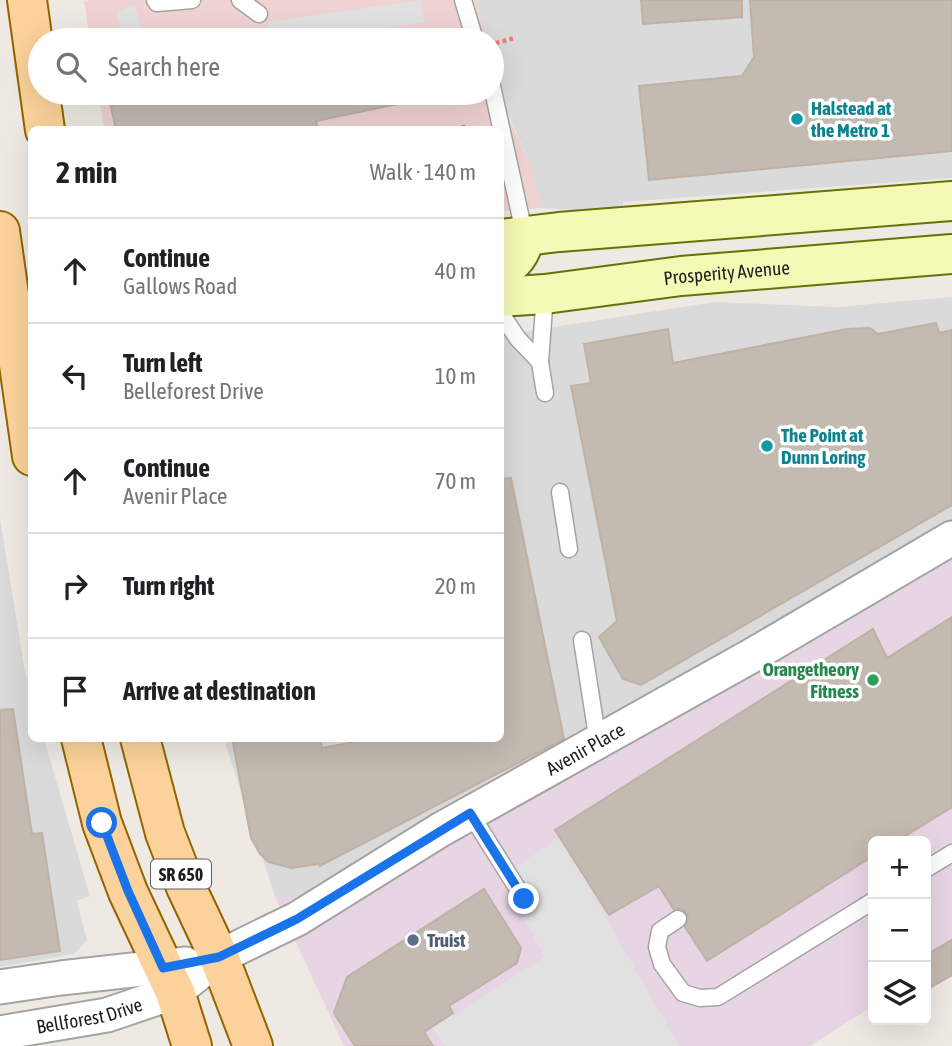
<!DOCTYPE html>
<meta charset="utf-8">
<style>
:root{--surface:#fff;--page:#f6f6f6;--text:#202124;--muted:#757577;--line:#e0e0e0}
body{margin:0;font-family:"Asap Condensed",sans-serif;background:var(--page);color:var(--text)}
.controls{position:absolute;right:21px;bottom:21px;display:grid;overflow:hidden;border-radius:10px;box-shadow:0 7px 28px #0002}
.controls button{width:63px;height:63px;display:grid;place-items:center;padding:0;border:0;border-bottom:2px solid var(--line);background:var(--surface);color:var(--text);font:35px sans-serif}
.stop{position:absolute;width:21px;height:21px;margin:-16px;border:5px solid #1a73e8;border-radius:50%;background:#fff}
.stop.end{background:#1a73e8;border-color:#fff;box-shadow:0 2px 7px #0008}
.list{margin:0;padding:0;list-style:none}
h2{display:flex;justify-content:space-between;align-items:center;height:91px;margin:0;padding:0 28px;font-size:30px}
h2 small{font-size:23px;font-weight:400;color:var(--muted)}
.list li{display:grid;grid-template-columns:46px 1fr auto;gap:21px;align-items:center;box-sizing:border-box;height:105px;padding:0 28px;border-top:2px solid var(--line)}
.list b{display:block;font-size:26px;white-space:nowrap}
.list p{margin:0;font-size:23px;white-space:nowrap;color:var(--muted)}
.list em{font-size:23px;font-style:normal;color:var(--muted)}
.icon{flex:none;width:38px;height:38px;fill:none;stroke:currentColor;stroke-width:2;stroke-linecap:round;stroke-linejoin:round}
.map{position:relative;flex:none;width:952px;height:1046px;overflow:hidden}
.search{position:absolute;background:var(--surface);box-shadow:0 7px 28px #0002;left:28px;top:28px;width:476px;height:77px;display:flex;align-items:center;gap:18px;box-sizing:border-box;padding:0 24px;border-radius:38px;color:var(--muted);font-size:26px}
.panel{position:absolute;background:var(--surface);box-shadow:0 7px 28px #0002;left:28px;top:126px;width:476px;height:616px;border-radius:10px}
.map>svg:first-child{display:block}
.residential{fill:#dbdada}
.commercial{fill:#efd3d2}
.industrial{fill:#e7d5e4}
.parking{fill:#e1e1e1}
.building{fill:#c3bab2;stroke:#bfb1a5;stroke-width:2}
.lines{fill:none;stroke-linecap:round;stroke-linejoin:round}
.lane-casing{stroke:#a4a4a4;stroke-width:19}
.street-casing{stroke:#a4a4a4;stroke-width:37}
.secondary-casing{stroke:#667206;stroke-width:42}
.primary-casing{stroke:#946401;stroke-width:42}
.path{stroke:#f87969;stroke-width:4.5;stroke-dasharray:3.5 3.5;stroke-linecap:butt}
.lane{stroke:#fff;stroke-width:16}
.street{stroke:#fff;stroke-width:33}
.secondary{stroke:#f5f9b6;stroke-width:38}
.primary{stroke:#fbd29b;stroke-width:38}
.route{stroke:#1a73e8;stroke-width:9}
.culture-dot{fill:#0f9aa8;stroke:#fff;stroke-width:2.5}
.leisure-dot{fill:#2e9e5b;stroke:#fff;stroke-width:2.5}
.service-dot{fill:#5c6f8a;stroke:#fff;stroke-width:2.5}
.labels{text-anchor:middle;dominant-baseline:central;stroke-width:7;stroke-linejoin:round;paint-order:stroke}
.shield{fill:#fff;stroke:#616161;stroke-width:2}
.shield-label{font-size:18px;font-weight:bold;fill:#1d1d1d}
.culture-label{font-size:19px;font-weight:bold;fill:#0d838f;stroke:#fff;text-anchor:start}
.street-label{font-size:19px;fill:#1d1d1d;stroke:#fff}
.leisure-label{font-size:19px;font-weight:bold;fill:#27864d;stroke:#fff;text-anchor:end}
.service-label{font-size:19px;font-weight:bold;fill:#4e5e75;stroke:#fff;text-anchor:start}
</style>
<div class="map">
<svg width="952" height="1046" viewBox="0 0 952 1046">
<rect width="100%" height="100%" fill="#eeeae3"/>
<g class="residential">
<path d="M476 0H952V178L623 202V213L542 208 529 161 495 85 492 71V40H485Z"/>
<path d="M952 297V532L322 891 307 897 292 899 275 897 224 739 500 738 501 335 715 302 838 307Z"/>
<path d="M0 518 25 672 31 693 32 738 44 739 90 896 77 901 87 940 74 954 0 967Z"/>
</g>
<g class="commercial">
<path d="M93 0H476L485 40H90L84 1Z"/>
<path d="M492 71 501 102 529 161 542 208 501 211 500 130 104 129 98 93H492Z"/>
</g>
<path class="industrial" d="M952 532V956L926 972V841H873V1006L810 1046H344L275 897 297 898 322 891 505 774 568 756Z"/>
<g class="parking">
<path d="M421 0 425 22 299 40H270L268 22Z"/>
<path d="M135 5 145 40H126L116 12Z"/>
<path d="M560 837 679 1046H446L433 1028 545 957 501 877Z"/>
</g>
<g class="building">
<path d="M641 0H742V17L643 24Z"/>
<path d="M750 0H952V151L649 180 639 86 742 76 754 57Z"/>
<path d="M108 93H402L403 103 316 121 318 130H116Z"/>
<path d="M936 323 939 333 952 330V505L641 685 623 679 599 637 617 621 571 386 591 383 584 344 668 329 673 363 847 329 870 328 878 334Z"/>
<path d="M511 478 564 739 320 866 319 864 291 868 269 862 260 854 251 838 232 738H320L322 748 376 738H500V479Z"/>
<path d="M952 617V807L897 841H873V856L707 961 685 927 688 919 687 914 682 909 674 910 659 886 609 915 555 830 873 629 887 658Z"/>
<path d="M13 709 32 834 42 833 60 951 0 960V710Z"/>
<path d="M484 889 521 948 517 963 449 1006 453 1013 424 1032 433 1046H355L334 1013 347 977Z"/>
<path d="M952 940V975L926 990V955Z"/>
</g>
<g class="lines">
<g class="lane-casing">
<g id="lane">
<path d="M155 0 157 3 192 0"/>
<path d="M240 0 259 14"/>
<path d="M463 0 475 40"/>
<path d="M492 86 525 237"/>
<path d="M500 312 518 339 540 362"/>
<path d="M545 393 540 362 545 294"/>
<path d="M560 492 569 549"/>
<path d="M582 640 598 742"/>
<path d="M470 813 524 899"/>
<path d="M926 869 952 853"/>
<path d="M678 919 660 931 657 947 662 964 683 993 700 998 718 997 873 901"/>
</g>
</g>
<g class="street-casing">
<g id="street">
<path d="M0 987 61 978 186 964"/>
<path id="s1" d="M0 1033 107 1015 175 992 219 957 297 919 440 830 751 656 952 538"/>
</g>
</g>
<g class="secondary-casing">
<g id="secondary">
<path d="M500 239 559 232 952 201"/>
<path d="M500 270C515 262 521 253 525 237"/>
<path id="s2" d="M500 297 545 294 681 276 952 254"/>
</g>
</g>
<g class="primary-casing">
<g id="primary">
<path d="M27 0 45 130"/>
<path d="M0 231 32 456"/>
<path d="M81 738 102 823 128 892 175 992 192 1046"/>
<path d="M140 738 165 833 186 887 219 957 253 1046"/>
</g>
</g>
<g class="path">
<path d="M496 43 515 38"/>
<path d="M463 125 464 130"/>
</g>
<use href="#lane" class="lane"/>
<use href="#street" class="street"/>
<use href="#secondary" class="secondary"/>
<use href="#primary" class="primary"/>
</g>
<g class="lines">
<path class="route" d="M102 823 128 891 163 968 219 957 297 919 470 813 524 899"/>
</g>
<g class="culture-dot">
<circle cx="797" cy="119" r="7"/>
<circle cx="767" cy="446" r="7"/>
</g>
<circle class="leisure-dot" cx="873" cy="680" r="7"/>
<circle class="service-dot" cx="413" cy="940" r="7"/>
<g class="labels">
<rect class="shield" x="151" y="859.5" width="60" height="29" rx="5"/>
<g class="shield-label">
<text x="181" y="874">SR 650</text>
</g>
<g class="culture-label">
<text x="811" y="108">Halstead at<tspan x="811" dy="22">the Metro 1</tspan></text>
<text x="781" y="435">The Point at<tspan x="781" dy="22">Dunn Loring</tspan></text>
</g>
<g class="street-label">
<text stroke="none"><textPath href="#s2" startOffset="228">Prosperity Avenue</textPath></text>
<text stroke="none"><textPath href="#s1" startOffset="658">Avenir Place</textPath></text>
<text stroke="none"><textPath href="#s1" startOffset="91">Bellforest Drive</textPath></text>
</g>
<g class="leisure-label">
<text x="859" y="669">Orangetheory<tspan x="859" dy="22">Fitness</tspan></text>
</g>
<g class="service-label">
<text x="427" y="940">Truist</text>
</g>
</g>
</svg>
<div class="controls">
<button>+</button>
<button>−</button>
<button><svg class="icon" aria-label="layers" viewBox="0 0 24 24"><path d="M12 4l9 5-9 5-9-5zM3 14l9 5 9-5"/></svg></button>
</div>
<div class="stop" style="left:102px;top:823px"></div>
<div class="stop end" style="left:524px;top:899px"></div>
<div class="search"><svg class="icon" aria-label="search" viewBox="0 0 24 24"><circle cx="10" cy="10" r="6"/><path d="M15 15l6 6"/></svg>Search here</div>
<section class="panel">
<h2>2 min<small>Walk · 140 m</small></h2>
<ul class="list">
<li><svg class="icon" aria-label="ahead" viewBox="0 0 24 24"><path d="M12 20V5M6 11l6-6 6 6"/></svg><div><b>Continue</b><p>Gallows Road</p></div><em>40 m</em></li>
<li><svg class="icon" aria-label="left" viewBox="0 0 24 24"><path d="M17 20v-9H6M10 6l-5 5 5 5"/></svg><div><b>Turn left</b><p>Belleforest Drive</p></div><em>10 m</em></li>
<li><svg class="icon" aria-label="ahead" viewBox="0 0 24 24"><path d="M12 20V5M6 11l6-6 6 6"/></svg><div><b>Continue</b><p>Avenir Place</p></div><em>70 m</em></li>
<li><svg class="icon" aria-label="right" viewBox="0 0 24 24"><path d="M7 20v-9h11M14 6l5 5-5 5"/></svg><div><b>Turn right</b></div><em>20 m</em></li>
<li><svg class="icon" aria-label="arrive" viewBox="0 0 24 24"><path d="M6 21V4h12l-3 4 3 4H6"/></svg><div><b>Arrive at destination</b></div></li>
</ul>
</section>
</div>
